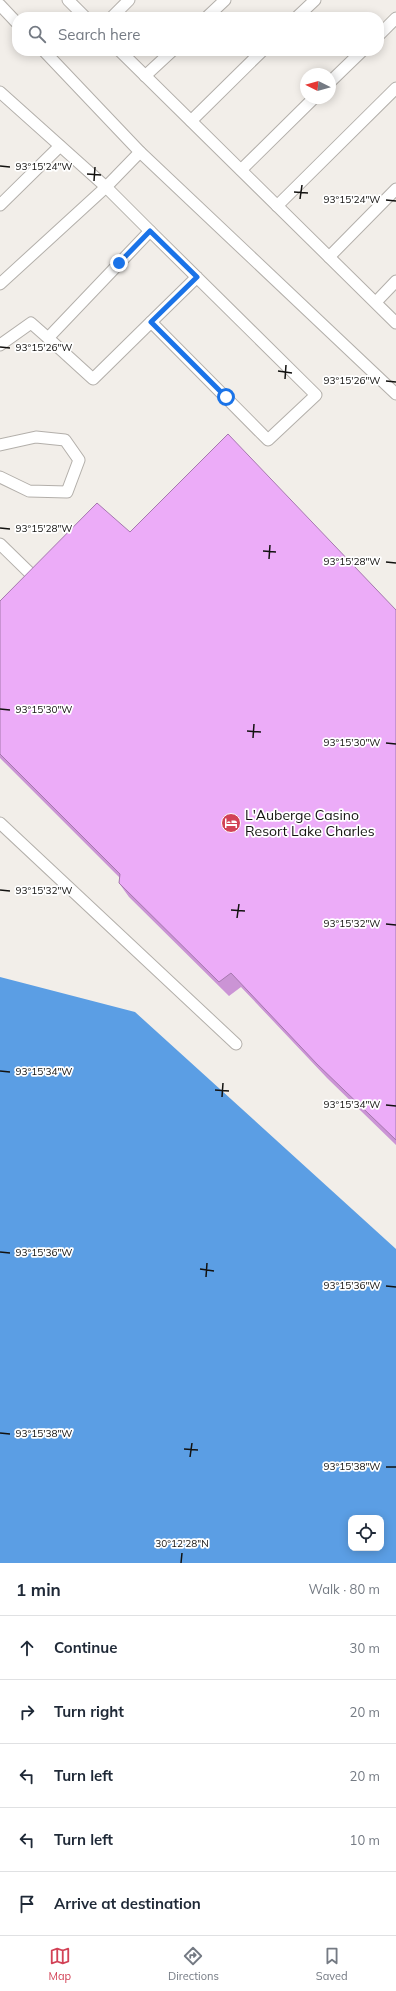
<!DOCTYPE html>
<meta charset="utf-8">
<style>
:root{--surface:#fff;--page:#f6f6f7;--text:#1f2937;--muted:#747a83;--line:#e0e1e3;--accent:#d24256}
body{margin:0;font-family:Mulish,sans-serif;background:var(--page);color:var(--text)}
.controls{position:absolute;right:12px;bottom:12px;display:grid;overflow:hidden;border-radius:8px;box-shadow:0 2px 10px #0003}
.controls button{width:36px;height:36px;display:grid;place-items:center;padding:0;border:0;border-bottom:1px solid var(--line);background:var(--surface);color:var(--text);font:20px sans-serif}
.compass{position:absolute;left:300px;top:68px;width:36px;height:36px;border-radius:50%;background:var(--surface);box-shadow:0 2px 10px #0003;rotate:275deg}
.stop{position:absolute;width:12px;height:12px;margin:-9px;border:3px solid #1a73e8;border-radius:50%;background:#fff}
.stop.end{background:#1a73e8;border-color:#fff;box-shadow:0 1px 4px #0008}
.list{margin:0;padding:0;list-style:none}
h2{display:flex;justify-content:space-between;align-items:center;height:52px;margin:0;padding:0 16px;font-size:17px}
h2 small{font-size:13px;font-weight:400;color:var(--muted)}
.list li{display:grid;grid-template-columns:26px 1fr auto;gap:12px;align-items:center;box-sizing:border-box;height:64px;padding:0 16px;border-top:1px solid var(--line)}
.list b{display:block;font-size:15px;white-space:nowrap}
.list em{font-size:13px;font-style:normal;color:var(--muted)}
.icon{flex:none;width:22px;height:22px;fill:none;stroke:currentColor;stroke-width:2;stroke-linecap:round;stroke-linejoin:round}
.map{position:relative;flex:none;width:396px;height:1563px;overflow:hidden}
.search{position:absolute;background:var(--surface);box-shadow:0 2px 10px #0003;left:12px;right:12px;top:12px;height:44px;display:flex;align-items:center;gap:10px;box-sizing:border-box;padding:0 14px;border-radius:16px;color:var(--muted);font-size:15px}
.sheet{height:372px;background:var(--surface)}
nav{display:flex;justify-content:space-around;align-items:center;box-sizing:border-box;height:56px;border-top:1px solid var(--line);background:var(--surface);font-size:11px;color:var(--muted)}
nav a{display:grid;justify-items:center;gap:2px}
nav .on{color:var(--accent)}
.map>svg:first-child{display:block}
.water{fill:#5b9ee4;fill-rule:evenodd}
.lines{fill:none;stroke-linecap:round;stroke-linejoin:round}
.lane-casing{stroke:#b3afaa;stroke-width:13}
.lane{stroke:#fff;stroke-width:11}
.wall{fill:#cb94d5}
.building{fill:#ecacf8;stroke:#a578ae}
.route{stroke:#1a73e8;stroke-width:5}
.ticks{fill:none;stroke:#131210;stroke-width:1.5}
.labels{text-anchor:middle;dominant-baseline:central;stroke-width:3.5;stroke-linejoin:round;paint-order:stroke}
.poi-label{font-size:14px;fill:#131210;stroke:#fff;text-anchor:start}
.ticks-label{font-size:10px;text-anchor:middle;fill:#131210;stroke:#fff;stroke-width:3.5;stroke-linejoin:round;paint-order:stroke}
</style>
<div class="map">
<svg width="396" height="1563" viewBox="0 0 396 1563">
<rect width="100%" height="100%" fill="#f2eee9"/>
<path class="water" d="M0 977 135 1012 396 1249V1563H0ZM351 1518H381V1548H351Z"/>
<g class="lines">
<g class="lane-casing">
<g id="lane">
<path d="M68 0 85 17"/>
<path d="M0 5 17 23"/>
<path d="M112 17 129 0"/>
<path d="M207 17 225 0"/>
<path d="M297 17 315 0"/>
<path d="M379 35 396 18"/>
<path d="M44 51 140 152 396 394"/>
<path d="M120 51 396 323"/>
<path d="M145 76 172 51"/>
<path d="M330 82 362 51"/>
<path d="M0 92 106 187 150 231 48 338 31 323 0 345"/>
<path d="M191 121 262 51"/>
<path d="M241 170 314 98"/>
<path d="M0 205 60 146"/>
<path d="M277 206 396 88"/>
<path d="M150 231 316 395 268 440 151 322 197 277"/>
<path d="M329 257 396 189"/>
<path d="M0 284 106 187 140 152"/>
<path d="M376 302 396 281"/>
<path d="M48 338 93 379 151 322"/>
<path d="M0 445 36 437 65 440 79 460 67 492 29 491 0 477"/>
<path d="M0 544 40 583"/>
<path d="M0 823 236 1044"/>
</g>
</g>
<use href="#lane" class="lane"/>
</g>
<path class="wall" d="M130 532 396 610V1145L327 1078 241 987 229 996 129 897 119 883 120 878 0 758V601Z"/>
<path class="building" d="M228 434 396 610V1140L317 1064 231 973 219 982 119 883 120 874 0 754V601L97 503 130 532Z"/>
<g class="lines">
<path class="route" d="M119 263 150 231 197 277 151 322 226 397"/>
</g>
<path class="ticks" d="M0 166 10 167M87 174 101 175M94 181 95 167M294 192 308 193M300 199 302 185M386 200 396 201M0 347 10 348M278 371 292 373M285 379 286 365M386 381 396 382M0 528 10 529M263 551 276 552M269 559 270 545M386 562 396 563M0 709 10 710M247 731 261 732M253 738 254 724M386 743 396 744M0 890 10 891M231 910 245 911M237 918 239 904M386 924 396 925M0 1071 10 1072M215 1090 229 1091M222 1097 223 1083M386 1105 396 1106M0 1252 10 1253M200 1269 214 1271M206 1277 207 1263M386 1286 396 1287M0 1433 10 1434M184 1449 198 1450M190 1457 192 1443M386 1467H396M181 1563 182 1553"/>
<defs>
<g id="hotel-disc" transform="scale(1)"><circle r="9.5" fill="#d24256" stroke="#fff"/><path d="M-6-4.5h1.5V1H6V5H4.5V3h-9V5H-6ZM-4 0a1.8 1.8 0 1 1 3.6 0ZM.5 0V-2.5h3Q6-2.5 6 0Z" fill="#fff"/></g>
</defs>
<g fill-rule="evenodd">
<use href="#hotel-disc" x="231" y="823"/>
</g>
<g class="labels">
<g class="poi-label">
<text x="245" y="815">L'Auberge Casino<tspan x="245" dy="16">Resort Lake Charles</tspan></text>
</g>
</g>
<g class="ticks-label">
<text x="44" y="170">93°15'24"W</text>
<text x="352" y="203">93°15'24"W</text>
<text x="44" y="351">93°15'26"W</text>
<text x="352" y="384">93°15'26"W</text>
<text x="44" y="532">93°15'28"W</text>
<text x="352" y="565">93°15'28"W</text>
<text x="44" y="713">93°15'30"W</text>
<text x="352" y="746">93°15'30"W</text>
<text x="44" y="894">93°15'32"W</text>
<text x="352" y="927">93°15'32"W</text>
<text x="44" y="1075">93°15'34"W</text>
<text x="352" y="1108">93°15'34"W</text>
<text x="44" y="1256">93°15'36"W</text>
<text x="352" y="1289">93°15'36"W</text>
<text x="44" y="1437">93°15'38"W</text>
<text x="352" y="1470">93°15'38"W</text>
<text x="182" y="1547">30°12'28"N</text>
</g>
</svg>
<div class="controls">
<button><svg class="icon" aria-label="locate" viewBox="0 0 24 24"><circle cx="12" cy="12" r="6"/><path d="M12 2v4M12 18v4M2 12h4M18 12h4"/></svg></button>
</div>
<svg class="compass" viewBox="-18 -18 36 36"><path d="M0-13l5 13h-10z" fill="#e53935"/><path d="M0 13l5-13h-10z" fill="#747a83"/></svg>
<div class="stop" style="left:226px;top:397px"></div>
<div class="stop end" style="left:119px;top:263px"></div>
<div class="search"><svg class="icon" aria-label="search" viewBox="0 0 24 24"><circle cx="10" cy="10" r="6"/><path d="M15 15l6 6"/></svg>Search here</div>
</div>
<section class="sheet">
<h2>1 min<small>Walk · 80 m</small></h2>
<ul class="list">
<li><svg class="icon" aria-label="ahead" viewBox="0 0 24 24"><path d="M12 20V5M6 11l6-6 6 6"/></svg><div><b>Continue</b></div><em>30 m</em></li>
<li><svg class="icon" aria-label="right" viewBox="0 0 24 24"><path d="M7 20v-9h11M14 6l5 5-5 5"/></svg><div><b>Turn right</b></div><em>20 m</em></li>
<li><svg class="icon" aria-label="left" viewBox="0 0 24 24"><path d="M17 20v-9H6M10 6l-5 5 5 5"/></svg><div><b>Turn left</b></div><em>20 m</em></li>
<li><svg class="icon" aria-label="left" viewBox="0 0 24 24"><path d="M17 20v-9H6M10 6l-5 5 5 5"/></svg><div><b>Turn left</b></div><em>10 m</em></li>
<li><svg class="icon" aria-label="arrive" viewBox="0 0 24 24"><path d="M6 21V4h12l-3 4 3 4H6"/></svg><div><b>Arrive at destination</b></div></li>
</ul>
</section>
<nav>
<a class="on"><svg class="icon" aria-label="map" viewBox="0 0 24 24"><path d="M3 6l6-2 6 2 6-2v14l-6 2-6-2-6 2zM9 4v14M15 6v14"/></svg>Map</a>
<a><svg class="icon" aria-label="directions" viewBox="0 0 24 24"><path d="M12 3l9 9-9 9-9-9zM9 14v-3h6M13 9l2 2-2 2"/></svg>Directions</a>
<a><svg class="icon" aria-label="saved" viewBox="0 0 24 24"><path d="M7 4h10v16l-5-4-5 4z"/></svg>Saved</a>
</nav>
